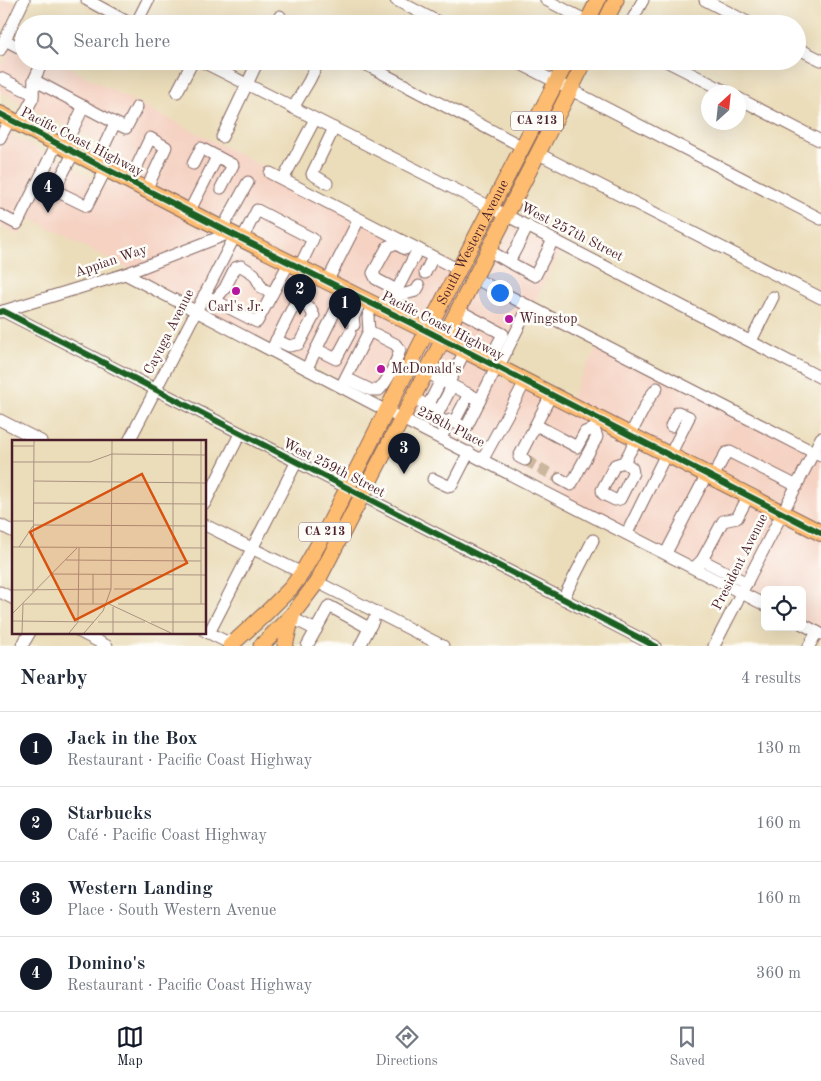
<!DOCTYPE html>
<meta charset="utf-8">
<style>
:root{--surface:#fff;--page:#f2f2f3;--text:#1f2937;--muted:#747a83;--line:#e0e1e3;--accent:#111827}
body{margin:0;font-family:"Old Standard TT",serif;background:var(--page);color:var(--text)}
.controls{position:absolute;right:15px;bottom:15px;display:grid;overflow:hidden;border-radius:8px;box-shadow:0 5px 20px #0002}
.controls button{width:45px;height:45px;display:grid;place-items:center;padding:0;border:0;border-bottom:1px solid var(--line);background:var(--surface);color:var(--text);font:25px sans-serif}
.compass{position:absolute;left:701px;top:85px;width:45px;height:45px;border-radius:50%;background:var(--surface);box-shadow:0 5px 20px #0002;rotate:27deg}
.you{position:absolute;left:499px;top:292px;width:18px;height:18px;margin:-12px;border:4px solid #fff;border-radius:50%;background:#1a73e8;box-shadow:0 0 0 8px #1a73e833}
.badge{display:grid;place-items:center;width:32px;height:32px;border-radius:50%;background:var(--accent);color:#fff;font-size:16px;font-weight:700}
.pin{position:absolute;translate:-50% -41px;filter:drop-shadow(0 1px 2px #0008)}
.pin::after{content:'';position:absolute;top:26px;width:18px;height:15px;background:inherit;clip-path:polygon(0 0,100% 0,50% 100%)}
.list{margin:0;padding:0;list-style:none}
h2{display:flex;justify-content:space-between;align-items:center;height:65px;margin:0;padding:0 20px;font-size:21px}
h2 small{font-size:16px;font-weight:400;color:var(--muted)}
.list li{display:grid;grid-template-columns:32px 1fr auto;gap:15px;align-items:center;box-sizing:border-box;height:75px;padding:0 20px;border-top:1px solid var(--line)}
.list b{display:block;font-size:19px;white-space:nowrap}
.list p{margin:0;font-size:16px;white-space:nowrap;color:var(--muted)}
.list em{font-size:16px;font-style:normal;color:var(--muted)}
.icon{flex:none;width:28px;height:28px;fill:none;stroke:currentColor;stroke-width:2;stroke-linecap:round;stroke-linejoin:round}
.map{position:relative;flex:none;width:821px;height:646px;overflow:hidden}
.search{position:absolute;background:var(--surface);box-shadow:0 5px 20px #0002;left:15px;right:15px;top:15px;height:55px;display:flex;align-items:center;gap:12px;box-sizing:border-box;padding:0 18px;border-radius:28px;color:var(--muted);font-size:19px}
.sheet{height:365px;background:var(--surface)}
nav{display:flex;justify-content:space-around;align-items:center;box-sizing:border-box;height:70px;border-top:1px solid var(--line);background:var(--surface);font-size:14px;color:var(--muted)}
nav a{display:grid;justify-items:center;gap:2px}
nav .on{color:var(--accent)}
.map>svg:first-child{display:block}
.built{fill:#f5d2c2}
.lines{fill:none;stroke-linecap:round;stroke-linejoin:round}
.minor-tunnel{stroke:#cbb79d;stroke-width:11;stroke-dasharray:11 5.5;stroke-linecap:butt}
.minor-casing{stroke:#82625d;stroke-width:13}
.major-casing{stroke:#82625d;stroke-width:17}
.highway-casing{stroke:#82625d;stroke-width:18}
.minor{stroke:#fff;stroke-width:11}
.major{stroke:#fdbc70;stroke-width:15}
.highway{stroke:#fdbc70;stroke-width:16}
.cycleway-casing{stroke:#fdfcf7;stroke-width:9}
.cycleway{stroke:#1b5e20;stroke-width:6}
.poi-dot{fill:#b5179e;stroke:#fdfcf7;stroke-width:2}
.labels{text-anchor:middle;dominant-baseline:central;stroke-width:5;stroke-linejoin:round;paint-order:stroke}
.shield{fill:#fdfcf7;stroke:#806168;stroke-width:1}
.shield-label{font-size:12px;font-weight:bold;fill:#4a1f2b}
.street-label{font-size:14px;fill:#4a1f2b;stroke:#fdfcf7}
.poi-label{font-size:14px;fill:#4a1f2b;stroke:#fdfcf7;text-anchor:start}
.inset-road{fill:none;stroke:#ab9181;stroke-width:1}
.view{fill:#d8530f;fill-opacity:0.15;stroke:#d8530f;stroke-width:2.5}
.inset-edge{fill:none;stroke:#4a1f2b;stroke-width:2.5}
</style>
<div class="map">
<svg width="821" height="646" viewBox="0 0 821 646">
<rect width="100%" height="100%" fill="#fdfcf7"/>
<filter id="ink" filterUnits="userSpaceOnUse"><feTurbulence type="fractalNoise" baseFrequency=".02" numOctaves="2"/><feDisplacementMap in="SourceGraphic" scale="10" xChannelSelector="R" yChannelSelector="G"/><feConvolveMatrix kernelMatrix="1 2 1 2 8 2 1 2 1" color-interpolation-filters="sRGB"/></filter>
<filter id="wash" filterUnits="userSpaceOnUse"><feTurbulence type="fractalNoise" baseFrequency=".0096" numOctaves="4" result="noise"/><feDisplacementMap in="SourceGraphic" scale="20" xChannelSelector="R" yChannelSelector="G"/><feGaussianBlur stdDeviation="1.12" result="paint"/><feColorMatrix in="noise" values="0 0 0 0 0 0 0 0 0 0 0 0 0 0 0 0 0 1.4 0 .05"/><feComposite in="paint" operator="in"/></filter>
<g filter="url(#wash)">
<rect width="100%" height="100%" fill="#ebddba"/>
<g class="built">
<path d="M0 0H9L16 5 0 38Z"/>
<path d="M14 41 24 46V61H55L450 261 483 276 513 227 560 252 498 375 564 409 598 346 821 452V631L802 621V590H765V601L30 218 19 236 0 226V128L107 186 122 155 0 92V69Z"/>
</g>
</g>
<g filter="url(#ink)">
<g class="lines">
<path class="minor-tunnel" d="M525 460 560 479"/>
<g class="minor-casing">
<g id="minor">
<path d="M87 0 131 24"/>
<path d="M396 0 442 24"/>
<path d="M546 0 587 21"/>
<path d="M705 0 751 24"/>
<path d="M136 24 148 0"/>
<path d="M276 24 280 16"/>
<path d="M630 24 643 0"/>
<path d="M5 40 24 50"/>
<path d="M797 48 821 60"/>
<path d="M0 50 24 0"/>
<path d="M201 61 492 208 821 378"/>
<path d="M359 61 523 147"/>
<path d="M515 61 821 219"/>
<path d="M666 61 727 92"/>
<path d="M0 78 33 94 34 80 43 61"/>
<path d="M34 80 115 123 96 163"/>
<path d="M177 92 193 61"/>
<path d="M738 98 821 141"/>
<path d="M293 108 309 81 319 61"/>
<path d="M115 123 126 128 137 107"/>
<path d="M19 124 33 98V94"/>
<path d="M222 137 258 61"/>
<path d="M0 138 10 119"/>
<path d="M64 147 84 106"/>
<path d="M74 152 54 190 87 206 106 169"/>
<path d="M537 153 821 298"/>
<path d="M193 164 201 148 233 165 221 188"/>
<path d="M270 173 459 270"/>
<path d="M286 174 315 119"/>
<path d="M130 181 150 138 166 147 146 190"/>
<path d="M327 183 312 174 334 128"/>
<path d="M189 212 217 157"/>
<path d="M0 215 17 224 57 143"/>
<path d="M528 226 509 262 535 276 553 240"/>
<path d="M222 229 248 182"/>
<path d="M242 239 257 210 313 239 299 268"/>
<path d="M488 250 509 262"/>
<path d="M425 273 433 257"/>
<path d="M125 274 402 419 765 605"/>
<path d="M474 278 821 456"/>
<path d="M327 282 359 219"/>
<path d="M397 290 376 279 373 273 388 246 396 244 405 249"/>
<path d="M204 295 257 322 289 263"/>
<path d="M394 297 416 291 419 286"/>
<path d="M215 300 225 288 235 268 241 266 254 274 262 288 272 294"/>
<path d="M458 310 503 334 488 363"/>
<path d="M3 311 655 646"/>
<path d="M386 311 418 249"/>
<path d="M0 312 125 274 230 233"/>
<path d="M354 325 353 318 362 299"/>
<path d="M276 340 289 346 299 344 314 316 310 308 296 301"/>
<path d="M751 341 773 297"/>
<path d="M272 349 310 273"/>
<path d="M316 349 336 359 350 333"/>
<path d="M307 368 345 291"/>
<path d="M498 368 529 306"/>
<path d="M426 372 480 400"/>
<path d="M346 378 371 390H379C388 381 396 363 400 350L395 344 369 331"/>
<path d="M343 383 369 331 368 317 372 304"/>
<path d="M448 384 465 351"/>
<path d="M413 398 439 411"/>
<path d="M428 406 441 380"/>
<path d="M0 420 41 441"/>
<path d="M454 422 469 394"/>
<path d="M448 423 436 417 452 386"/>
<path d="M536 425 577 447 585 432 594 429 599 420"/>
<path d="M630 435 650 397 657 388"/>
<path d="M441 438 450 420 466 428 496 368"/>
<path d="M129 441 235 236"/>
<path d="M670 455 689 417 678 412 671 426"/>
<path d="M483 459 525 382"/>
<path d="M525 460 519 457 551 395"/>
<path d="M624 462 632 468 633 473 620 499 615 500 603 494 602 490 615 465 624 462 637 439"/>
<path d="M580 468 597 437 594 429"/>
<path d="M713 477 726 453 730 452 797 486"/>
<path d="M433 479 448 486 452 485 469 452"/>
<path d="M560 479 571 485 578 472"/>
<path d="M205 503 240 434"/>
<path d="M0 525 14 532"/>
<path d="M205 525 302 573"/>
<path d="M627 533 666 454"/>
<path d="M666 553 707 474"/>
<path d="M702 560 747 583"/>
<path d="M694 568 702 560 723 521 737 518 749 495"/>
<path d="M317 582 443 646"/>
<path d="M0 592 14 599"/>
<path d="M563 599 593 540"/>
<path d="M292 615 298 621 316 630"/>
<path d="M802 624 821 634"/>
<path d="M205 631 225 641 237 640"/>
<path d="M80 632 107 646"/>
<path d="M209 633 296 463"/>
<path d="M22 646 30 632"/>
<path d="M307 646 329 606 369 628"/>
<path d="M360 646 373 621"/>
<path d="M714 646 821 438"/>
<path d="M809 646 817 632"/>
</g>
</g>
<g class="major-casing">
<g id="major">
<path d="M586 24 598 0"/>
<path d="M604 24 616 0"/>
<path id="s1" d="M230 646 266 613 291 588 302 573 322 538 427 331 567 61"/>
<path d="M261 646 292 615 317 582 433 359 585 61"/>
<path d="M285 646 292 616"/>
</g>
</g>
<g class="highway-casing">
<path id="highway" d="M0 114 230 233 427 331 821 533"/>
</g>
<use href="#minor" class="minor"/>
<use href="#major" class="major"/>
<use href="#highway" class="highway"/>
<g class="cycleway-casing">
<g id="cycleway">
<path d="M0 114 230 233 427 331 821 533"/>
<path d="M0 312 3 311 655 646"/>
</g>
</g>
<use href="#cycleway" class="cycleway"/>
</g>
</g>
<g class="poi-dot">
<circle cx="236" cy="291" r="5"/>
<circle cx="509" cy="319" r="5"/>
<circle cx="381" cy="369" r="5"/>
</g>
<g class="labels">
<g class="shield">
<rect x="511" y="111.5" width="52" height="19" rx="4"/>
<rect x="299" y="522.5" width="52" height="19" rx="4"/>
</g>
<g class="shield-label">
<text x="537" y="121">CA 213</text>
<text x="325" y="532">CA 213</text>
</g>
<g class="street-label">
<text transform="translate(82 142) rotate(27)">Pacific Coast Highway</text>
<text transform="translate(572 232) rotate(27)">West 257th Street</text>
<text stroke="none"><textPath href="#s1" startOffset="475">South Western Avenue</textPath></text>
<text transform="translate(111 261) rotate(-19)">Appian Way</text>
<text transform="translate(443 326) rotate(27)">Pacific Coast Highway</text>
<text transform="translate(169 332) rotate(-63)">Cayuga Avenue</text>
<text transform="translate(451 427) rotate(27)">258th Place</text>
<text transform="translate(334 468) rotate(27)">West 259th Street</text>
<text transform="translate(740 562) rotate(-63)">President Avenue</text>
</g>
<g class="poi-label">
<text x="236" y="307" text-anchor="middle">Carl's Jr.</text>
<text x="519" y="319">Wingstop</text>
<text x="391" y="369">McDonald's</text>
</g>
</g>
<g transform="translate(12 440)">
<rect width="194" height="194" fill="#ebddba"/>
<path class="inset-road" d="M0 6H22M0 22H78L100 14 194 15M22 41 194 43M21 63 194 64M0 81H21M21 85 194 86M0 107 194 108M7 107 21 86M54 120 189 121M40 134 194 135M81 134V164M102 149H161M0 150 99 149M21 152 22 0M95 163 159 193M106 164H194M189 164V0M0 174 65 108M0 181 82 182M86 182H133M139 182H194M10 193 11 164H93M57 193 66 182 67 108M72 193 91 171 99 149 100 0M101 193V167M161 193V0"/>
<path class="view" d="M130 34 175 123 63 180 18 92Z"/>
<rect width="194" height="194" class="inset-edge"/>
</g>
</svg>
<div class="controls">
<button><svg class="icon" aria-label="locate" viewBox="0 0 24 24"><circle cx="12" cy="12" r="6"/><path d="M12 2v4M12 18v4M2 12h4M18 12h4"/></svg></button>
</div>
<svg class="compass" viewBox="-18 -18 36 36"><path d="M0-13l5 13h-10z" fill="#e53935"/><path d="M0 13l5-13h-10z" fill="#747a83"/></svg>
<div class="you"></div>
<div class="pin badge" style="left:345px;top:329px">1</div>
<div class="pin badge" style="left:300px;top:315px">2</div>
<div class="pin badge" style="left:404px;top:474px">3</div>
<div class="pin badge" style="left:48px;top:213px">4</div>
<div class="search"><svg class="icon" aria-label="search" viewBox="0 0 24 24"><circle cx="10" cy="10" r="6"/><path d="M15 15l6 6"/></svg>Search here</div>
</div>
<section class="sheet">
<h2>Nearby<small>4 results</small></h2>
<ul class="list">
<li><span class="badge">1</span><div><b>Jack in the Box</b><p>Restaurant · Pacific Coast Highway</p></div><em>130 m</em></li>
<li><span class="badge">2</span><div><b>Starbucks</b><p>Café · Pacific Coast Highway</p></div><em>160 m</em></li>
<li><span class="badge">3</span><div><b>Western Landing</b><p>Place · South Western Avenue</p></div><em>160 m</em></li>
<li><span class="badge">4</span><div><b>Domino's</b><p>Restaurant · Pacific Coast Highway</p></div><em>360 m</em></li>
</ul>
</section>
<nav>
<a class="on"><svg class="icon" aria-label="map" viewBox="0 0 24 24"><path d="M3 6l6-2 6 2 6-2v14l-6 2-6-2-6 2zM9 4v14M15 6v14"/></svg>Map</a>
<a><svg class="icon" aria-label="directions" viewBox="0 0 24 24"><path d="M12 3l9 9-9 9-9-9zM9 14v-3h6M13 9l2 2-2 2"/></svg>Directions</a>
<a><svg class="icon" aria-label="saved" viewBox="0 0 24 24"><path d="M7 4h10v16l-5-4-5 4z"/></svg>Saved</a>
</nav>
